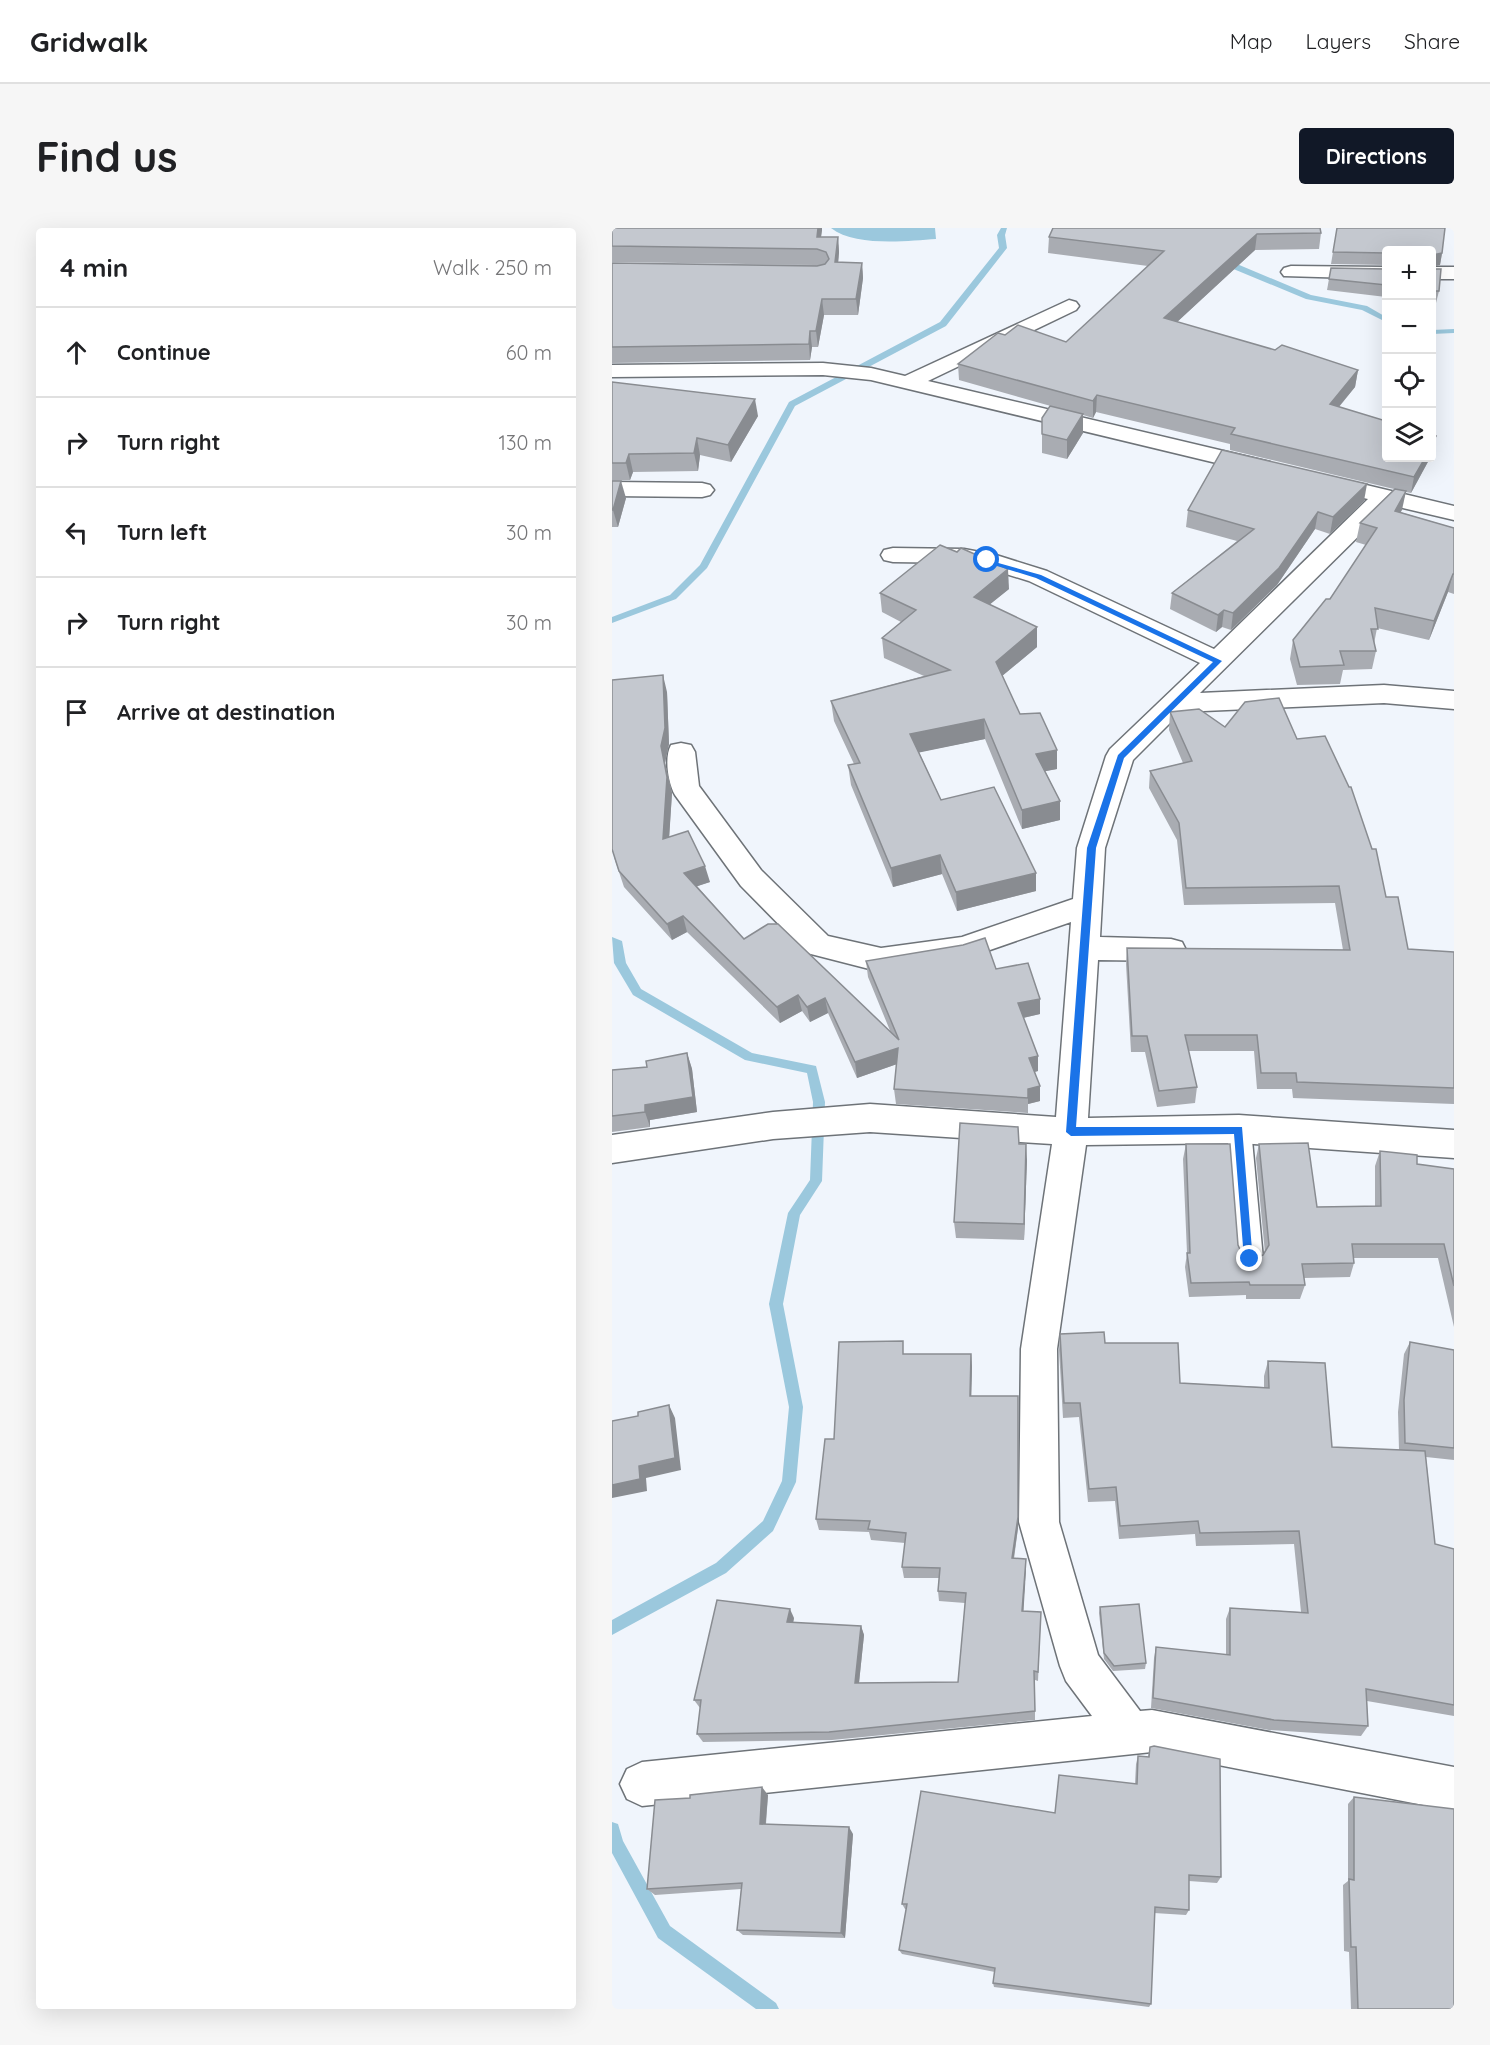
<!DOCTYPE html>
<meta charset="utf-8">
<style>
:root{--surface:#fff;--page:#f6f6f6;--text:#202124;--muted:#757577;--line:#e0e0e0;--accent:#111827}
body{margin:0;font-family:Quicksand,sans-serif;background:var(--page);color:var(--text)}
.controls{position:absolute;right:18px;top:18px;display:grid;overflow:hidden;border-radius:6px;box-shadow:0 6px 24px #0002}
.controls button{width:54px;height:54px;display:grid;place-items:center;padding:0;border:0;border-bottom:2px solid var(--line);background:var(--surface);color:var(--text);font:30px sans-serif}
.stop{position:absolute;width:18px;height:18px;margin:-14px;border:4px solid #1a73e8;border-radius:50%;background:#fff}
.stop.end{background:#1a73e8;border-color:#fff;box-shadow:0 2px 6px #0008}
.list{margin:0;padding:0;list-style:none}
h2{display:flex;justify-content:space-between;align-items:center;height:78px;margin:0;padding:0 24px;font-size:26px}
h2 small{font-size:20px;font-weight:400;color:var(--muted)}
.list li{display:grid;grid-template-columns:39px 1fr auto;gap:18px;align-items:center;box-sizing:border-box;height:90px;padding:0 24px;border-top:2px solid var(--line)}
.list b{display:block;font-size:22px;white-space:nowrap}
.list em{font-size:20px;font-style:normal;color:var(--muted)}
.icon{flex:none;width:33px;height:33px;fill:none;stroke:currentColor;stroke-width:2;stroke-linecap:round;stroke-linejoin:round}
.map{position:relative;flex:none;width:842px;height:1781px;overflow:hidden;border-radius:6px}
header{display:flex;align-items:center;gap:36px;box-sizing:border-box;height:84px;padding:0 30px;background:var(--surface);border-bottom:2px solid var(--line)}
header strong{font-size:28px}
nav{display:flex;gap:33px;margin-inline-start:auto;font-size:21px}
.intro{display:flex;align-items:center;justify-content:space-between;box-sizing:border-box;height:144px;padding:0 36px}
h1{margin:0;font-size:42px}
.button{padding:15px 27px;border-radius:6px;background:var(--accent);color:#fff;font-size:21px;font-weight:700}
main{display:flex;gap:36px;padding:0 36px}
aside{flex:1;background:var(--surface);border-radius:6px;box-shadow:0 6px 24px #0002}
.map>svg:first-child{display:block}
.water{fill:#9bc8dd}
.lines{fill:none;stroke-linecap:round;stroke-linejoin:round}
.stream{fill:#9bc8dd;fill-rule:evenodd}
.service-casing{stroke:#6e7378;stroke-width:3}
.minor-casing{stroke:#6e7378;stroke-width:3}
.service{fill:#fff;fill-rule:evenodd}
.minor{fill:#fff;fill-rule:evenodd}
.wall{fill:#a9acb2}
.shaded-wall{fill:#898c91}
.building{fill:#c4c8cf;stroke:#898c91;stroke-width:1.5}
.route{fill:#1a73e8}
</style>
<header>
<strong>Gridwalk</strong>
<nav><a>Map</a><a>Layers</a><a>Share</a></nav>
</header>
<div class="intro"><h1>Find us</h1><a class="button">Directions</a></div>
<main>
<aside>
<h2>4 min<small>Walk · 250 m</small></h2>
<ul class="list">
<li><svg class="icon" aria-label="ahead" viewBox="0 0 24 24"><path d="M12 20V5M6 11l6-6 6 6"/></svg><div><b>Continue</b></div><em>60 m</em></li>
<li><svg class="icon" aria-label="right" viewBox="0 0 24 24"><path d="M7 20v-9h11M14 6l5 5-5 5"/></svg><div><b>Turn right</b></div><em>130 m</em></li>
<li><svg class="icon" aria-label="left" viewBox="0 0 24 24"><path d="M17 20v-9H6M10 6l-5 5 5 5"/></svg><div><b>Turn left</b></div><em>30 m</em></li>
<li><svg class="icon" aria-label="right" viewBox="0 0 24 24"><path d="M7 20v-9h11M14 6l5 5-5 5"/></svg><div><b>Turn right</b></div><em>30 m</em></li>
<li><svg class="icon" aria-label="arrive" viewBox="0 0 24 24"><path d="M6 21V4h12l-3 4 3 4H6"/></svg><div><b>Arrive at destination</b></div></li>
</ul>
</aside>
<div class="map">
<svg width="842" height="1781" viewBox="0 0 842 1781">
<rect width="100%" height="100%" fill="#f0f5fc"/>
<path class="water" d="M219 0H323L324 11C295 13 243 19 219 0Z"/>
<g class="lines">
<g class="stream">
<path d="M389 0H395L393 7 395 20 334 98 183 178 95 340 64 371 0 395V389L58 367 88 337 177 174 328 94 387 20 385 7Z"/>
<path d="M607 31H613L699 67 755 78 774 89V94L750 82 694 71 607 35Z"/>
<path d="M842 101V105L820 106V102Z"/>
<path d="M0 709 10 713 14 735 29 761 140 825 204 838 213 874 210 953 188 987 171 1076 191 1179 184 1254 161 1303 114 1345 0 1407V1392L104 1335 151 1293 170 1253 177 1179 157 1076 176 985 198 952 201 874 195 845 133 832 21 767 2 735Z"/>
<path d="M0 1594 6 1596 11 1613 58 1698 164 1775 167 1781H144L46 1710 0 1625Z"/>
</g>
<g class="service-casing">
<path id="service" d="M627 891 636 894 639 901 651 1031 647 1039 638 1042 629 1039 625 1031 615 901 618 894Z"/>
</g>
<g class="minor-casing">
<g id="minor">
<path d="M679 38 774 39V51L672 48 669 44 672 40Z"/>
<rect x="820" y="39" width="22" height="12"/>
<path d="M457 72 464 74 467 78 464 82 316 153 658 234 661 239 658 244 650 246 259 152 211 147 0 149V137L211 135 259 140 293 148Z"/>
<path d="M0 254 90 255 98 257 102 262 98 267 90 269 0 268Z"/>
<path d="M750 256 842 278V292L778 277 588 465 772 457 842 463V481L772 475 569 484 521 532 493 620 488 709 559 711 570 714 574 722 570 730 559 733 486 732 476 890 627 887 842 902V930L627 915 474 917 445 1121 447 1294 486 1427 528 1483 540 1482 842 1539V1583L540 1524 30 1578 15 1571 8 1556 15 1541 30 1534 480 1488 454 1453 448 1438 407 1294 409 1121 440 916 258 904 161 911 0 935V907L161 884 258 876 444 889 459 694 352 731 269 744 195 725 129 658 63 567C56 555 52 529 59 517L69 515 79 517 83 524 87 558 149 642 216 708 269 720 350 709 461 671 465 620 494 528 498 521 588 435 417 353 371 339 352 335 281 334 272 332 269 327 272 322 281 320 352 321 384 327 435 343 602 421 756 271 742 268 738 263 742 258Z"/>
</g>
</g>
<use href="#service" class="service"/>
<use href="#minor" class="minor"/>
</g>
<g class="wall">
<path d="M0 0 210 2 209 9H226L227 24 226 34 250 35 251 50 246 87H212L206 119H200L198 132 0 135V35L208 37 0 34Z"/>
<path d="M725 0 830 25 828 37 821 38 827 63 824 75H819V22H774V37L719 36Z"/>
<path d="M709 5 707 21 643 22 565 94 663 122 746 142 743 159 727 179 818 230 799 265 794 264 788 284 842 300V366L836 364 817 412 765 400 762 416 764 423 760 441 731 442 728 456 685 457 678 431 681 412 718 371 754 317 744 314 748 295 782 261 618 222V216L484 184 481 190 471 187V205L455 231 430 225V190L453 182 347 152 346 136 393 107 454 114 536 38 436 25 437 9Z"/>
<path d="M719 40 774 41V69L715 62Z"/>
<path d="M0 154 146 188 119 234 88 227 86 243 21 244 18 252H0Z"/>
<path d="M0 253 14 270 6 299H0Z"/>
<path d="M752 273 718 306 703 301 665 357 619 402 610 399 604 404 558 381 560 365 625 313 574 299 576 282Z"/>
<path d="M345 324 397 361 377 377 425 399V419L390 448 408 486 445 541 433 543 448 573V592L410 601 373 511 307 524 329 572 424 663 345 683 330 646 281 659 239 557 236 537 242 536 222 493 219 473 312 448 272 430 270 410 289 394 270 384 268 365Z"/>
<path d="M55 464 57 516 53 535 60 565 57 609 98 654 85 658 132 711 279 805 256 749 254 733 384 741 428 786 411 790 426 828V843L423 844 428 873 416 876V885L284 876 282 861 285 836 245 850 216 785 198 794 190 783 168 795 75 704 60 712 12 659 2 629Z"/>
<path d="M558 484 613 499 685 511 774 669 796 721 842 724V876L681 870 680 861H645L642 823H576L585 859 583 875 545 879 533 824H519L514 736 515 720 731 722 723 675 572 677 565 612 537 560 538 543 571 535 557 502Z"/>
<path d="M75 825 80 841 85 884 38 892V899L0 904V842L35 839Z"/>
<path d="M407 916 415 932 412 1012 344 1010 342 994Z"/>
<path d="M574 916 630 1026 641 1030 651 1027 653 1025 644 930 647 916 705 979 763 978V938L768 923 805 936 842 941V1099L826 1030H742V1035L738 1049 692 1050 693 1057 688 1071H634V1067L577 1069 573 1039 575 1025 571 931Z"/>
<path d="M448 1106 493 1115 568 1155 652 1159V1148L656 1133 720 1219 787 1222 786 1184 792 1126 798 1114 842 1122V1232L814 1229 823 1316 842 1321V1488L755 1473 756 1498 749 1508 657 1502 539 1480 542 1430 544 1419 614 1427V1391L618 1380 689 1384 682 1316 584 1318 583 1306 507 1311 503 1273 476 1274 467 1189 451 1190 447 1122Z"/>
<path d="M294 1126H359L360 1139 359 1168 406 1300 402 1331H414L411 1383 429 1384 426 1453 423 1452V1492L220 1512 91 1514 85 1506 88 1480 82 1472 182 1390 181 1395 249 1398 252 1407 247 1455 346 1454 353 1375 327 1373 326 1363 327 1350H292L290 1339 293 1315 259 1312 257 1304 207 1302 204 1291 222 1211Z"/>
<path d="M488 1379 534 1435 533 1441 501 1443 492 1431 487 1385Z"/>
<path d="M538 1519 609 1649 605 1655 577 1653V1682L574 1687 542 1685 539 1776 537 1779 382 1759 381 1755 383 1744 290 1726 287 1722 294 1681H293L290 1676 443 1585 523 1556 524 1536 526 1528 536 1529Z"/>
<path d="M156 1567 154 1596 241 1606 233 1710 131 1707 125 1702 129 1661 43 1667 35 1661Z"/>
<path d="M742 1569 842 1781H739L737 1724 732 1723 731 1657 736 1653V1576Z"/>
</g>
<g class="shaded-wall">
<path d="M206 0H210V2L207 22 205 9Z"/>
<path d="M645 6 643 22 551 107 552 90Z"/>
<path d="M226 9 227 24 225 50 223 34Z"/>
<path d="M830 25 828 37 819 39 820 27Z"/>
<path d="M250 35 251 50 246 87 244 71Z"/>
<path d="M210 71 212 87 206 119 204 103Z"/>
<path d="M198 103 200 119 198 132 197 116Z"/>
<path d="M746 142 743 159 715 193 718 176Z"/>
<path d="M485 167 484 184 481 190V173Z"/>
<path d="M143 171 146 188 119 234 116 217Z"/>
<path d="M471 186V205L455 231V212Z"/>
<path d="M824 208 820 225 819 227V217Z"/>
<path d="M85 210 88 227 86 243 82 225Z"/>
<path d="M17 226 21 244 18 252 14 235Z"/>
<path d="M813 230H818L799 265 802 249Z"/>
<path d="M9 253 14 270 6 299 1 282Z"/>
<path d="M755 256 752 273 718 306 721 289Z"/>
<path d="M794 263 790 282 779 301 783 283Z"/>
<path d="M706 284 703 301 665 357 619 402 621 385Z"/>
<path d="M396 341 397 361 362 389V369Z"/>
<path d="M841 346 836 364 817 412 822 393Z"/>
<path d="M612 382 610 399 604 404 606 387Z"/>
<path d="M425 399V419L384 453V434Z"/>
<path d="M51 447 55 464 57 516 53 535 60 565 56 628 51 611 49 518Z"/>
<path d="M372 491 373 511 300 526 298 506Z"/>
<path d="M445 522V541L424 545V526Z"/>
<path d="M448 573V592L410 601V582Z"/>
<path d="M328 627 330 646 281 659 279 640Z"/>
<path d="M93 638 98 654 77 661 72 645Z"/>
<path d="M424 645V663L345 683 344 664Z"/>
<path d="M71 688 75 704 60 712 55 696Z"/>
<path d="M186 767 190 783 168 795 165 779Z"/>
<path d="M213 770 216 785 198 794 195 779Z"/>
<path d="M428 771V786L406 791V775Z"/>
<path d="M286 820 288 835 245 850 243 834Z"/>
<path d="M75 825 80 841 85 884 38 892V899L33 884V877Z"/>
<path d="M426 828V843L417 845V830Z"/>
<path d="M428 858V873L416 876V885V861Z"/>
<path d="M414 916 415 932 412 1012V996Z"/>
<path d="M359 1126 360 1139 359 1181 358 1168Z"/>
<path d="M57 1177 63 1190 69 1242 34 1250 35 1263 0 1270V1257L27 1238Z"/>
<path d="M406 1181V1300L400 1341V1330Z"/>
<path d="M414 1331V1342L411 1392 410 1383Z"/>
<path d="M178 1381 182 1390 179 1404 175 1394Z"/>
<path d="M249 1398 252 1407 246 1464 243 1455Z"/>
<path d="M150 1559 156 1567 153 1603 148 1596Z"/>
<path d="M237 1599 241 1606 233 1710 229 1705Z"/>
</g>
<g class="building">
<path d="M0 0H206L205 9H226L223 34 250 35 244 71H210L204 103H198L197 116 0 119V35L205 38 213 36 217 31 214 24 205 21 0 18Z"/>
<path d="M441 0H708L709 5 645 6 552 90 663 122 670 117 746 142 718 176 774 193V230H813L802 249 619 206 623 200 485 167 481 173 346 136 386 105 393 107 406 97 454 114 552 23 437 9Z"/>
<path d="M725 0H833L830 25 820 27 821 41H829L827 63H819V22H774V25L721 24Z"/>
<path d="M719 40 774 41V57L717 51Z"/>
<path d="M0 154 143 171 116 217 85 210 82 225 17 226 14 235H0Z"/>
<path d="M438 178 471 186 455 212 430 206V190Z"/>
<path d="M819 207 824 208 819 217Z"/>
<path d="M610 222 755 256 721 289 706 284 667 340 621 385 612 382 606 387 560 365 642 301 576 282Z"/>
<path d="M0 253H9L1 282H0Z"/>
<path d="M783 261 794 263 783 283 842 300V346H841L822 393 763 380 766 401H759L764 423H728L732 437 688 439 681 412 714 371H718L765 300 748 295Z"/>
<path d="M328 317 345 324 349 320 396 341 362 369 425 399 384 434 408 486 428 485 445 522 424 526 448 573 410 582 372 491 298 506 329 572 382 559 424 645 344 664 328 627 279 640 236 537 248 535 219 473 338 442 270 410 304 382 268 365Z"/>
<path d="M51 447 53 500 49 518 55 549 51 611 76 603 93 638 72 645 132 711 156 696H166L287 812 254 733 351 717 373 710 384 741 416 735 428 771 406 775 426 828 417 830 428 858 416 861V870L282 861 286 820 243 834 213 770 195 779 186 767 165 779 71 688 55 696 7 643 0 621V452Z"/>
<path d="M667 470 685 511 713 508 737 559H739L760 621H764L774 669H786L796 721 842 724V860L685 854 684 845H649L645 807H573L585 859 547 863 535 808H520L515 720 738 722 727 658 574 660 567 595 538 543 580 533 558 484 587 481 613 499 633 474Z"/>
<path d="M75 825 81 869 33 877V884L0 888V842L35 839 34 833Z"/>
<path d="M348 895 406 899 407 916H414L412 996 342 994Z"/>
<path d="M696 915 705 979 769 978 768 923 805 927V936L842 941V1058L832 1016H740L742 1035 690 1036 693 1057H638L637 1054 579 1055 575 1025H578L574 916H618L626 1017 630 1026 641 1030 651 1027 657 1017 647 916Z"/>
<path d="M492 1104 493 1115H566L568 1155 657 1160 656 1133 713 1135 720 1219 813 1223 823 1316 842 1321V1477L754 1461 756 1498 662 1492 541 1470 544 1419 618 1427V1380L696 1385 687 1303 588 1305 586 1293 508 1298 504 1259 477 1261 468 1175H452L448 1106Z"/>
<path d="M291 1113V1126H359L358 1168H406V1289L400 1330 414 1331 410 1383 429 1384 426 1444 422 1443 423 1483 217 1504 85 1506 89 1472H82L105 1372 178 1381 175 1394 249 1398 243 1455 346 1454 354 1365 326 1363 328 1340 290 1339 294 1305 256 1301 258 1293 204 1291 213 1211H222L227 1114Z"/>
<path d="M798 1114 842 1122V1220L793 1215 792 1172Z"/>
<path d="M57 1177 63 1230 27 1238 28 1251 0 1257V1193L26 1188V1184Z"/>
<path d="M527 1376 534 1435 502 1438 492 1425 488 1379Z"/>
<path d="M542 1518 608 1531 609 1649 577 1647V1682L543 1679 539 1776 381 1755 383 1740 287 1722 295 1676H290L309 1563 443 1585 447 1547 525 1556 526 1528 537 1529 538 1519Z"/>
<path d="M150 1559 148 1596 237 1599 229 1705 125 1702 130 1655 35 1661 43 1572 78 1570V1567Z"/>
<path d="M742 1569 842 1581V1781H746L744 1719H739L737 1651 742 1652Z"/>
</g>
<path class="route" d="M372 331 429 347 610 433 512 530 484 620 464 899H630L641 1034H634L632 1031 622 906 459 908 454 904 475 620 506 527 601 434 424 350 372 334Z"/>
</svg>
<div class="controls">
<button>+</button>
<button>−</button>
<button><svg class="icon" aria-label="locate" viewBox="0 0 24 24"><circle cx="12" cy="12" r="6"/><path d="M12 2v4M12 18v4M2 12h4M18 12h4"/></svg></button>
<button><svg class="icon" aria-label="layers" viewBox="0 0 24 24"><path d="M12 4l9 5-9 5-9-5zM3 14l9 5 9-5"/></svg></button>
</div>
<div class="stop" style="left:375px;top:332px"></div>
<div class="stop end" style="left:638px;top:1031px"></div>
</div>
</main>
